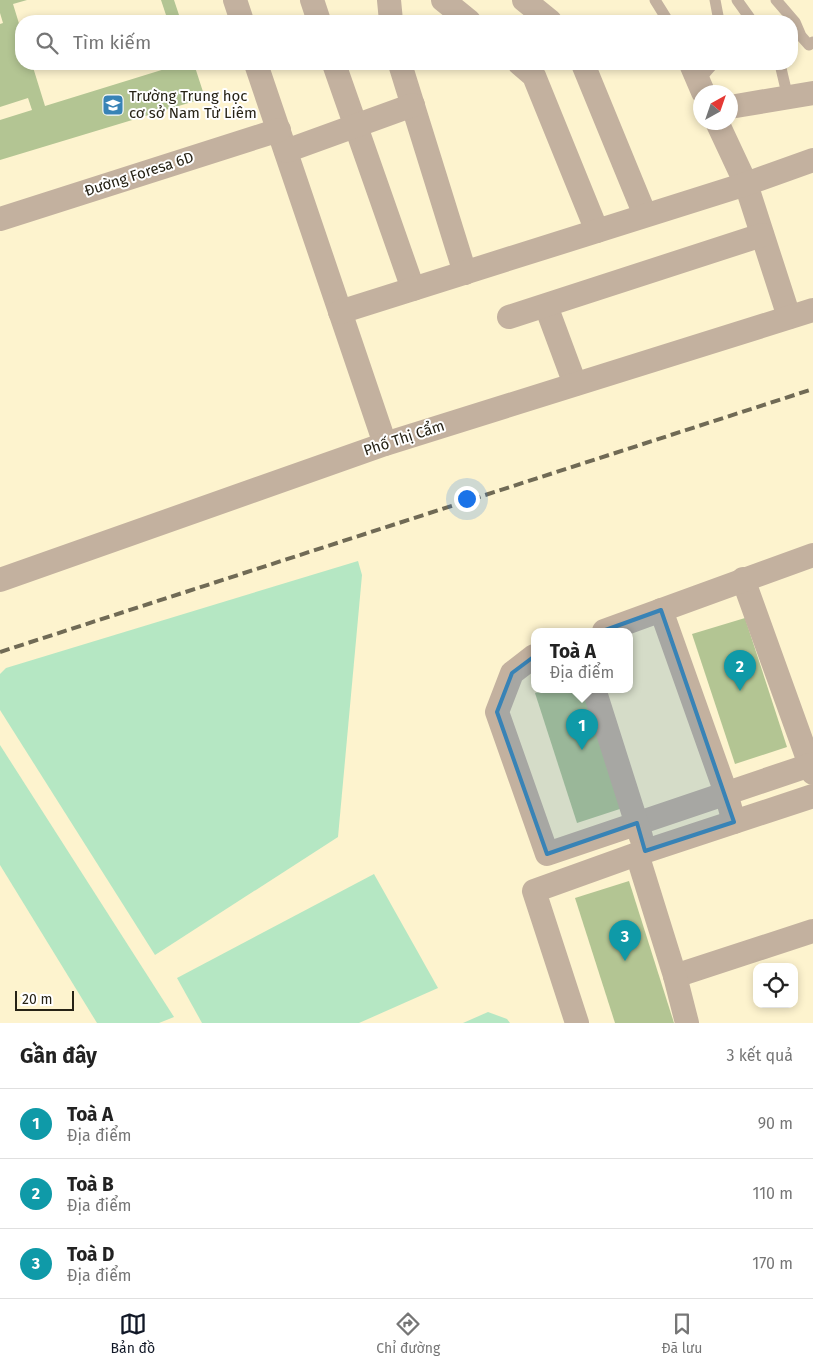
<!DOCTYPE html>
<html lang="vi">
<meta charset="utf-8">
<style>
:root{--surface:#fff;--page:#f6f6f6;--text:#222;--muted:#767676;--line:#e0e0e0;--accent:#111827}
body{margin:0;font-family:"Fira Sans",sans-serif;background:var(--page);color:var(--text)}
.controls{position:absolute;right:15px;bottom:15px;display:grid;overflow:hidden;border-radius:10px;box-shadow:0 2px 8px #0003}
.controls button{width:45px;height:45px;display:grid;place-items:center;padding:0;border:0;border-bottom:1px solid var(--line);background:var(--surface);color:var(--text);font:25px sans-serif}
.compass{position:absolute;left:693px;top:85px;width:45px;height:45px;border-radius:50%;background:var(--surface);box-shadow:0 2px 8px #0003;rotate:40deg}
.scale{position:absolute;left:15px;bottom:12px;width:59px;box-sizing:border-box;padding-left:5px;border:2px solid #262215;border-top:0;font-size:14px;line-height:18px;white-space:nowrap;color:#262215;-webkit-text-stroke:4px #fff;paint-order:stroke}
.you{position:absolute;left:466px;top:498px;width:18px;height:18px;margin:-12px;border:4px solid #fff;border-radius:50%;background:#1a73e8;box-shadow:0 0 0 8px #1a73e833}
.badge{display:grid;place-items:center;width:32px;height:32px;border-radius:50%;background:var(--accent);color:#fff;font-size:16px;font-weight:700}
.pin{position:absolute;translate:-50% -41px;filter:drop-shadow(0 1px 2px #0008)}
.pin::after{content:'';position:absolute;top:26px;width:18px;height:15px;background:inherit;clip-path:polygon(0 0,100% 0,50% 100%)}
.popup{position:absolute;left:531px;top:628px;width:102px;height:65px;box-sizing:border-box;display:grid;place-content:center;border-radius:10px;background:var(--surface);filter:drop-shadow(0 1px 4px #0005);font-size:16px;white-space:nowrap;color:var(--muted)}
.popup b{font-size:19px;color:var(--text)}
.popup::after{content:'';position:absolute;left:50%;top:100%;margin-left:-10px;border:10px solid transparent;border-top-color:var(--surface)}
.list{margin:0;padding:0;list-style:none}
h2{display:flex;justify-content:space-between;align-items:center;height:65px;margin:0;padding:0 20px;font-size:21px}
h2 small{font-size:16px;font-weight:400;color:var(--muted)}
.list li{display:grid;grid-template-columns:32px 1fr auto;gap:15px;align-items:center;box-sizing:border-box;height:70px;padding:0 20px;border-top:1px solid var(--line)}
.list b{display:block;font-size:19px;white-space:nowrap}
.list p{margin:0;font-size:16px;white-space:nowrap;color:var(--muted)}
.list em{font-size:16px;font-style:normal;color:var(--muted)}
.icon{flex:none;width:28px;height:28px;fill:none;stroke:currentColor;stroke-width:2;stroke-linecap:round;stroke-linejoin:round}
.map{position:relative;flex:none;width:813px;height:1023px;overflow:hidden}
.search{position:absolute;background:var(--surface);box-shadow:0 2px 8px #0003;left:15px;right:15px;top:15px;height:55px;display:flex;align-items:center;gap:12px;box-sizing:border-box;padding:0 18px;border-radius:20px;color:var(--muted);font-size:19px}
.sheet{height:275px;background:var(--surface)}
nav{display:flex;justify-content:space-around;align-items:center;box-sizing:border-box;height:70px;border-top:1px solid var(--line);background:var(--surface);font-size:14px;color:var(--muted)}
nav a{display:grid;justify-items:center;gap:2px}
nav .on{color:var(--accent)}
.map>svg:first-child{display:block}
.water{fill:#b5e7c3}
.building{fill:#b3c593}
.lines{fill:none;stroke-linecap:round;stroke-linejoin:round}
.lane{stroke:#c3b19f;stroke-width:11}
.street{stroke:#c3b19f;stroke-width:24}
.rail{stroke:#706a55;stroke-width:4;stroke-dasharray:10 5;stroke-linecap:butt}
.marked{fill:#3883b6;fill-opacity:0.2;stroke:#3883b6;stroke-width:4;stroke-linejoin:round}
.labels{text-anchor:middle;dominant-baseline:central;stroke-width:4;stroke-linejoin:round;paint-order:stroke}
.poi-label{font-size:15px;fill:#262215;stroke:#fff;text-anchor:start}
.street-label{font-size:15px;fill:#262215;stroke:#fff}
</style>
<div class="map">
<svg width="813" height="1023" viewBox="0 0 813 1023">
<rect width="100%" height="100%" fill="#fdf3ce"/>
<g class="water">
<path d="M358 561 362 575 338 837 155 955 0 710V674L6 668Z"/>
<path d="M0 745 174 1017 159 1023H97L0 865Z"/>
<path d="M374 874 438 988 359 1023H202L177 978Z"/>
<path d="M488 1012 507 1019 510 1023H463Z"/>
</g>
<g class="building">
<path d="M0 0H27L13 4 21 30V64H32L45 106 181 64H194L205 98 0 160V120L32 110 28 98 0 107V24L3 23 0 13Z"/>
<path d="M161 0H174L181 21H168Z"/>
<path d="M745 618 787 747 735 764 692 634Z"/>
<path d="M549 689H591L629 806 577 823 535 693Z"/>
<path d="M629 881 674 1023H615L575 898Z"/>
</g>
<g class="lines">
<g class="lane">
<path d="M655 0 668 21"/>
<path d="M715 0 719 21"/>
<path d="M737 0 752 21"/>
<path d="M776 0 795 22 801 36 809 45 813 42"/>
<path d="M780 64 788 98"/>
<path d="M698 81 713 64"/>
</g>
<g class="street">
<path d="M235 0 242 21"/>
<path d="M312 0 319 21"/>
<path d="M389 0 391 21"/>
<path d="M443 0 469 21"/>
<path d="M524 0 550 21"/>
<path d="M256 64 385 444"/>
<path d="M334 64 413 289"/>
<path d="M400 64 465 273"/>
<path d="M520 64 534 76 597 231"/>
<path d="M583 64 645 215"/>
<path d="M691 64 703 92"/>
<path d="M730 107 813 93"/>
<path d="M717 122 746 184 789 317"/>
<path d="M286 151 413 105"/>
<path d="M0 219 279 130"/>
<path d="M546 306 575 384"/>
<path d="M340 312 746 184 813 160"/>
<path d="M509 317 762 235"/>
<path d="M743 579 813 773"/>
<path d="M0 580 385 444 813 310"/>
<path d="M661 610 726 793 734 822"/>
<path d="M604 631 813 555"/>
<path d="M534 656 512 673 497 712 547 854 813 764"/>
<path d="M594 689 641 837"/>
<path d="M637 854 813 796"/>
<path d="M675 976 813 931"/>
<path d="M577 1023 534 891 637 854 675 976 687 1023"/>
</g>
<path class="rail" d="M0 652 813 389"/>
</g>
<path class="marked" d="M661 610 734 822 645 851 637 823 547 854 497 712 512 673 536 655Z"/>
<defs>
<g id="school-square" transform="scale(1.125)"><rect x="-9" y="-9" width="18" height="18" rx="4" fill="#3883b6" stroke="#fff"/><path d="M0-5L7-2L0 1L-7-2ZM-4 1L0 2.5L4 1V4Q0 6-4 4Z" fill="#fff"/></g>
</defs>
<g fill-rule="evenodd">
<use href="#school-square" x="113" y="105"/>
</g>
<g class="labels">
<g class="poi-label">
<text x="129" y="96">Trường Trung học<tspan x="129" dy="17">cơ sở Nam Từ Liêm</tspan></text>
</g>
<g class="street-label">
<text transform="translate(139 174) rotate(-18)">Đường Foresa 6D</text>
<text transform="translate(404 438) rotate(-18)">Phố Thị Cẩm</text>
</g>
</g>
</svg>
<div class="controls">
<button><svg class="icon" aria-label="locate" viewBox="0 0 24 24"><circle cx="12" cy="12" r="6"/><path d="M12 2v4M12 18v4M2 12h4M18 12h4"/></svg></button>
</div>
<svg class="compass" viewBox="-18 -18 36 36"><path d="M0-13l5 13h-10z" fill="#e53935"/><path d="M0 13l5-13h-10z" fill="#767676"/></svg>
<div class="scale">20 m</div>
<div class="you"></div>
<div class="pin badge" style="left:582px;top:750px;background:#0f9aa8">1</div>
<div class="popup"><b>Toà A</b>Địa điểm</div>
<div class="pin badge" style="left:740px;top:691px;background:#0f9aa8">2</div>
<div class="pin badge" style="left:625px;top:961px;background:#0f9aa8">3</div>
<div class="search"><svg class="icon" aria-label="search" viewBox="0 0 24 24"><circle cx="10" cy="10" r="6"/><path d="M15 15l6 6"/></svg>Tìm kiếm</div>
</div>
<section class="sheet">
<h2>Gần đây<small>3 kết quả</small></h2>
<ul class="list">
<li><span class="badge" style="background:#0f9aa8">1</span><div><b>Toà A</b><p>Địa điểm</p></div><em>90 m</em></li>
<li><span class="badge" style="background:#0f9aa8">2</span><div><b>Toà B</b><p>Địa điểm</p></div><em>110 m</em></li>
<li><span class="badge" style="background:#0f9aa8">3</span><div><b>Toà D</b><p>Địa điểm</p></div><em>170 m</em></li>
</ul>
</section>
<nav>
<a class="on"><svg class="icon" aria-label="map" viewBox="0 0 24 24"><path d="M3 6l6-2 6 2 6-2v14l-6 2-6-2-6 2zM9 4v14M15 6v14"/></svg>Bản đồ</a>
<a><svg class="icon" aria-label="directions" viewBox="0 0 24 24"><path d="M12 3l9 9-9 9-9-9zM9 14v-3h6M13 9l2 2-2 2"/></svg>Chỉ đường</a>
<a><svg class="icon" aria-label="saved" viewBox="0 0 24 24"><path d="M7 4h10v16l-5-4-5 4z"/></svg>Đã lưu</a>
</nav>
